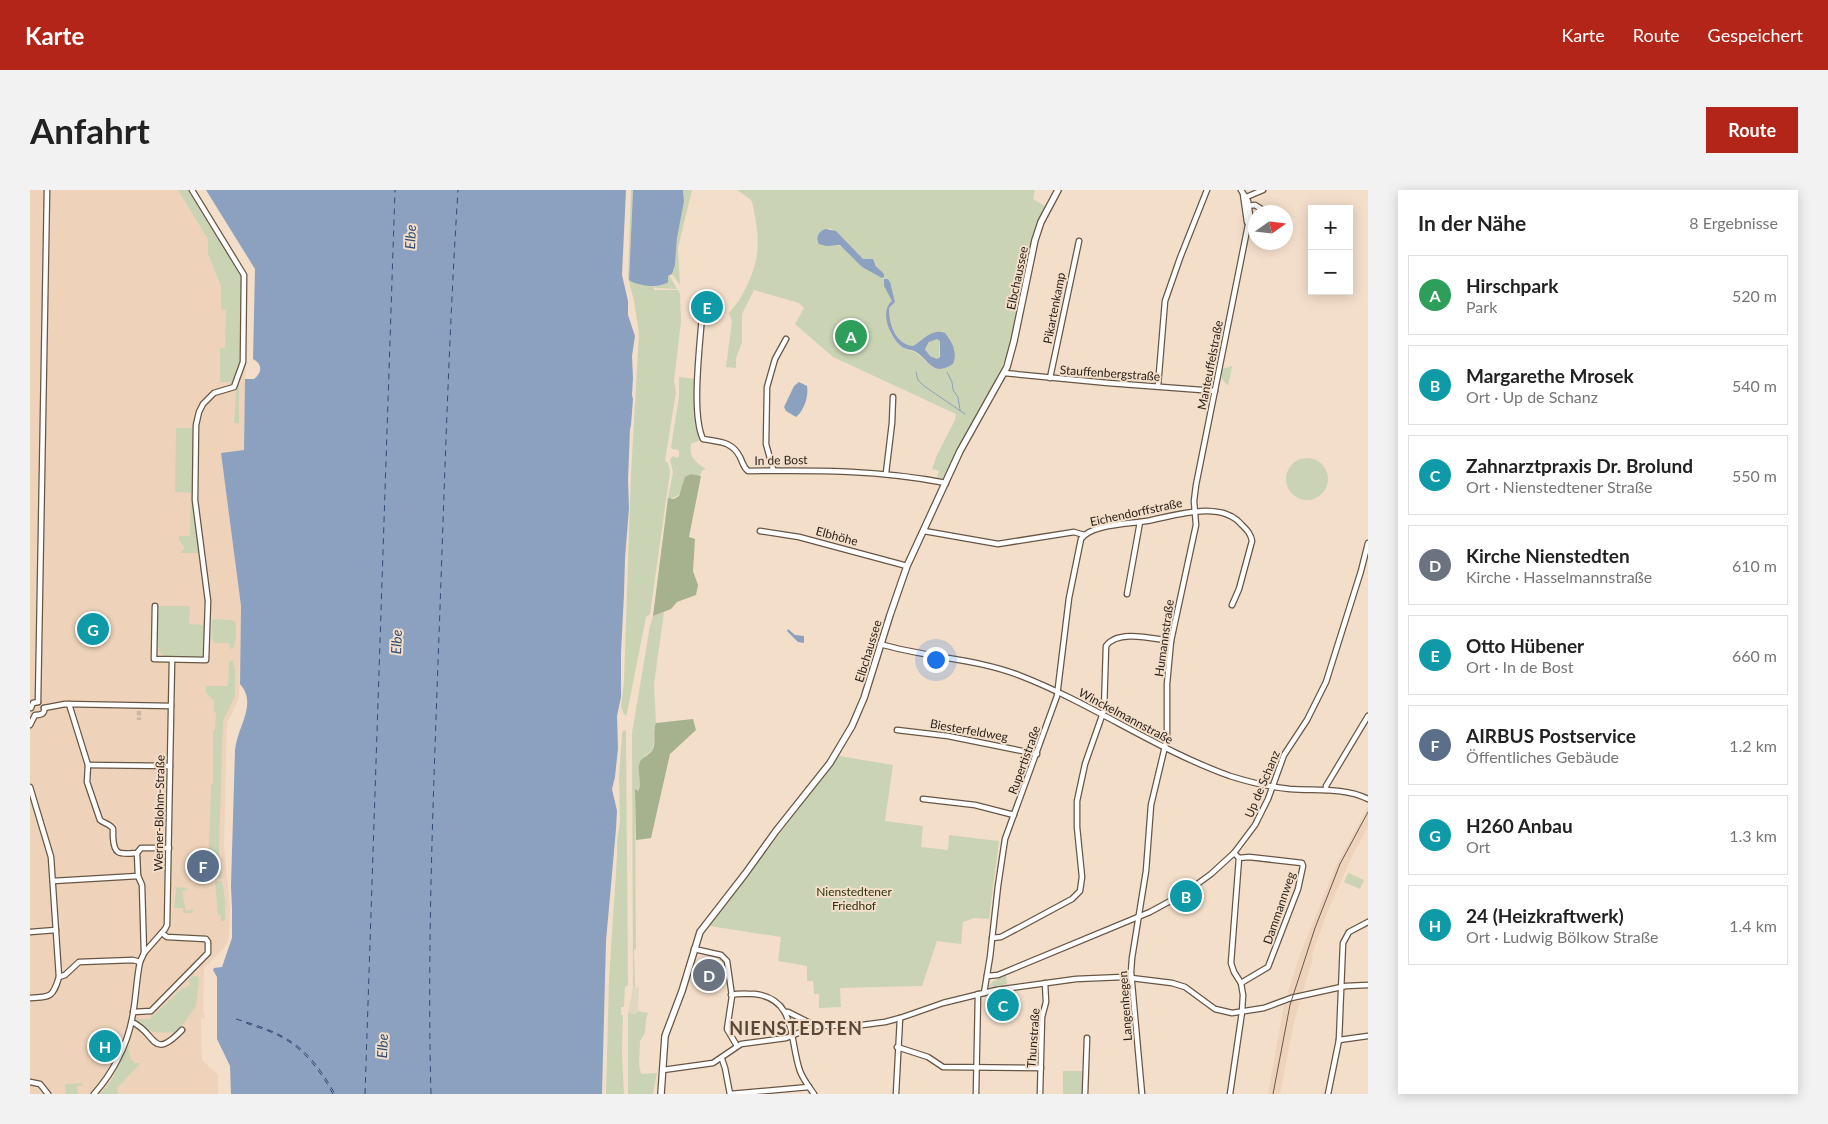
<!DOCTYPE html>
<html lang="de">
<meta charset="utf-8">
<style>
:root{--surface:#fff;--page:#f2f2f2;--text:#222;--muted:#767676;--line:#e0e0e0;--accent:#b32519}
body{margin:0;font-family:Lato,sans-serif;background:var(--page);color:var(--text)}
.controls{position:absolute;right:15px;top:15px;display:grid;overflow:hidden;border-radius:0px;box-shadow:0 2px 12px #0003}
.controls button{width:45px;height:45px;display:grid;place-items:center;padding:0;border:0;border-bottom:1px solid var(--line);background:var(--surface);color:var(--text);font:25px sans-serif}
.compass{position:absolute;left:1218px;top:15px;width:45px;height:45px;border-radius:50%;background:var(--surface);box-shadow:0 2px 12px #0003;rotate:76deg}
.you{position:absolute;left:905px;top:469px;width:18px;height:18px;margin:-12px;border:4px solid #fff;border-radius:50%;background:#1a73e8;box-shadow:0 0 0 8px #1a73e833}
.badge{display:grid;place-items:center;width:32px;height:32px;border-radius:50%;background:var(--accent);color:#fff;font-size:16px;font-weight:700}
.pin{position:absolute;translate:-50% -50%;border:2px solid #fff;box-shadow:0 1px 5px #0006}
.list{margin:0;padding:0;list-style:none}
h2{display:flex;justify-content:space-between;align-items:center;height:65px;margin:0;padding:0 20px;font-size:21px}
h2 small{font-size:16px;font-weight:400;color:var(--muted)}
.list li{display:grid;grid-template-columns:32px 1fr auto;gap:15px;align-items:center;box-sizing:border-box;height:80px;margin:0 10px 10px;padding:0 10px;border:1px solid var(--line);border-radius:0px}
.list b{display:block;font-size:19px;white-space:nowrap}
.list p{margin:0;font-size:16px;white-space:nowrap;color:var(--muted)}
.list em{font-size:16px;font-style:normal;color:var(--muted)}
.map{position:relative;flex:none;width:1338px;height:904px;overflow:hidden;border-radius:0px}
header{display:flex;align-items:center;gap:30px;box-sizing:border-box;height:70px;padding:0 25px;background:var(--accent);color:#fff}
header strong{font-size:24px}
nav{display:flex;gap:28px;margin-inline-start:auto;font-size:18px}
.intro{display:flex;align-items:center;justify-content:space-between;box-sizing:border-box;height:120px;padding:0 30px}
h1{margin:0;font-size:35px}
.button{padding:12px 22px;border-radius:0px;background:var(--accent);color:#fff;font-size:18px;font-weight:700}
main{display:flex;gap:30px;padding:0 30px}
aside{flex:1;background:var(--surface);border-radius:0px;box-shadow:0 2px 12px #0003}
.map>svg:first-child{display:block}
.commercial{fill:#e0d7c2}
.built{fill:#eed3ba}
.green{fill:#cad4b4;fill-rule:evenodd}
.forest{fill:#a6b18d}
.water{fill:#8ca1bf;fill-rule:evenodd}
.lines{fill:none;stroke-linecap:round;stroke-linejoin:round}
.stream{stroke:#8ca1bf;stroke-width:1}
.ferry{stroke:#2f4c77;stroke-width:1;stroke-dasharray:6 5;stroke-linecap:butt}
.minor-tunnel{stroke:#cab8a6;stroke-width:4.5;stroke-dasharray:4.5 2;stroke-linecap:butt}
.minor-casing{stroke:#685645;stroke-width:7}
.major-casing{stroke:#685645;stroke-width:8}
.minor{stroke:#fff;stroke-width:4.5}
.major{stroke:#fff;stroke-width:5.5}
.tram{stroke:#65594e;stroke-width:1}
.labels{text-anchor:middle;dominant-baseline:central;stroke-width:4;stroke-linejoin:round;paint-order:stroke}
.street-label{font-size:12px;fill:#271f18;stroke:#f3deca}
.park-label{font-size:12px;fill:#2b3409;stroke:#f3deca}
.water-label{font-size:14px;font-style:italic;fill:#2f4c77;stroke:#f3deca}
.district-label{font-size:18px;font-weight:bold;letter-spacing:1px;fill:#594837;stroke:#f3deca}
</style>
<header>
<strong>Karte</strong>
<nav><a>Karte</a><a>Route</a><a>Gespeichert</a></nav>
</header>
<div class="intro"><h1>Anfahrt</h1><a class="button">Route</a></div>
<main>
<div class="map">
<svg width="1338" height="904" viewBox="0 0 1338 904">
<rect width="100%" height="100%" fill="#f3deca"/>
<path class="commercial" d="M603 797 609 798 608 824 598 823Z"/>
<g class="built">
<path d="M0 0H165L217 84 214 260 191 263 211 416 209 508 199 530 197 531 194 656 200 718 199 744 197 753 194 758 174 778 173 820 175 828 171 829 172 870 188 885V904H0Z"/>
<path d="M1338 617V637L1323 664 1299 718 1282 764 1283 768 1272 804H1268L1266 812 1270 811 1264 832 1250 904H1238L1253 820 1254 815 1259 814 1261 805H1257L1269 767 1306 676Z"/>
</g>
<g class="green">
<path d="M148 0H160L212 85 211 165 206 191 200 195V192H190V158H195L196 120 191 119V96L178 64V49Z"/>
<path d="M601 0H603L599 87 607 94 624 96V100H648L650 104 651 131 644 191 646 202 635 271 638 273 640 282 620 424 616 427 595 533 596 526 594 524 591 517 594 491 601 284 609 143 604 111 598 88Z"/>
<path d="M653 0H662L648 58 650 95 642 84 645 75 647 48 654 8Z"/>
<path d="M707 0H1005L1003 9 1015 16 1002 46 1006 47 992 111H988L978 164 916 293 906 291 909 281 902 279 907 265 925 230 926 224 803 167 765 134 774 118 769 113 724 100 712 124V152L706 168V178L696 177 702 131 699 123C703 117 708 113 711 107 731 71 731 52 722 12L720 9ZM800 38 833 69H843C847 76 851 81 853 88L832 77 813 57 787 51 791 41ZM861 97 865 112 859 118C859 134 865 154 883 156L904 142 918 146 922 154 918 177 910 179 903 177 885 162 875 159 869 154 860 143 858 116 862 111Z"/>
<path d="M639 85 647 99 625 98V96C639 95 634 95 639 85Z"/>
<path d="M907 149 910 150 909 168 907 169 900 166 895 158 902 150Z"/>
<path d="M1202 176V177L1198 196 1192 189V179Z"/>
<path d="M209 184V233H204L206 201Z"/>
<path d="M649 187 666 189C665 211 661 231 670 250L661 254C659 267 665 272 676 279L673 280 669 286 661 284C655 294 651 310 638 308L643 282 640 270 643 266 647 268 649 266V260L642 259 641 257 649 207Z"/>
<path d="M146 238H164L163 310 170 363H149L155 358 149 350V346H160L161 303 145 302Z"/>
<circle cx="1277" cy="289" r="21"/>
<path d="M127 416H160L159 434 175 435 174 461 172 466 167 468 136 467 130 463 127 452Z"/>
<path d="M634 422 624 494 626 533 624 539V552L622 561 614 566 609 580 611 588 608 601 605 600 606 759 604 760 605 797H603L602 543 620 436 623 426Z"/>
<path d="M185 429 202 430 206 433V449L203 458 200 459 199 453H185L182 449V430Z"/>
<path d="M203 470 205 480V506L193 531 189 662 192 688 185 690V685H178L181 595 183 594V540H185L186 522H184V511L176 502V496H198L199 471Z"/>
<path d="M596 540 598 795 595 797 594 817H591V825H593L592 863 594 904H576L579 790 587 666V652L590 631 589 587 592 544 593 541Z"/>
<path d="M809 566 863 575 855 631 893 636 891 657 918 660 919 645 969 651 959 729 944 728 933 732 931 754 907 751 892 796 810 798 811 817 789 818V804H784L783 791H777V776L748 771 751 747 679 736Z"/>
<path d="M1318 683 1334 690 1330 699 1314 692Z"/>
<path d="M186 691H192L195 710V731H191V725H188L185 693Z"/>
<path d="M144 697 157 698 158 700 152 701 156 721 164 719 162 723H153V718H144L146 700Z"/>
<path d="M976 785 977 794 958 797 962 792Z"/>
<path d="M162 786 168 787 169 790 166 816 147 843C127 842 120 845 106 830L108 825V829H121V824L123 826 150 800 160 795 158 791Z"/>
<path d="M608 821 618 823 616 829 615 843 610 851 609 874 611 884 627 883 623 904H598V823L607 824Z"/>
<path d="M98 856 100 857 98 858 101 869 105 873H111L87 898 88 904H70L81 891Z"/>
<path d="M1033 881H1054L1053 904H1033Z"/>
<path d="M52 893V896H47L48 904H36L35 894Z"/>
</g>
<g class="forest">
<path d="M661 284 671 286 659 347 665 349 663 381 668 395 666 405 647 412 641 419 623 426 638 308 644 309 649 306 655 287Z"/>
<path d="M663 529 666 540 640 564 621 648 606 650 605 599 608 601C613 591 606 581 610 572 612 567 619 565 622 561 627 553 622 542 626 533Z"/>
</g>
<g class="water">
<path d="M176 0H596L592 85 598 111V125L605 146 602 166 603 188 602 205 603 209 601 235 600 239 598 290 599 318 595 368 594 404 591 463V507L587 526 588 558 585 587 582 599 587 621 586 639 576 751 572 904H201L200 876 187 849V787L183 780 184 778 192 777 202 748V718L201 696 205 560C207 537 228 514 210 494L211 416 191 263 214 260 215 189H224C233 182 232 174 223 169L225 79Z"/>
<path d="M603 0H653L654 11 647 48 645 75 642 84 638 86V92C630 99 607 96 599 90Z"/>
<path d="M796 39 806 41 833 69H843L846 76 854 84V87L852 88 832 77 810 55 796 56 789 54C785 48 789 40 796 39Z"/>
<path d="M854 89H858L860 92 865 112 859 118C859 134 865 154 883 156 894 150 901 138 915 143 922 151 928 163 923 174 903 187 900 171 886 162 881 159 875 160 871 156 860 147 849 121 862 111L854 96ZM907 149 910 151V167L907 169 900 166 895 159 899 152Z"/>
<path d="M769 192 777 196C779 205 774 221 766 227L756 221 754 217 764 196Z"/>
<path d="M758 439 765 445 774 446V453L768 452 757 441Z"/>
</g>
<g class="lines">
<g class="stream">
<path d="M886 182 888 190 894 196 935 224"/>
<path d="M917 182 922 192 923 200 928 207 930 220"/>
</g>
<g class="ferry">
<path d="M206 829C258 844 278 856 305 904"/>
<path d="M216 833C228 838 242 841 253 848 275 860 291 882 303 904"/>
<path d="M335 904 365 0"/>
<path d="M401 904C397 760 403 616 408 472 414 315 418 157 428 0"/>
</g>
<path class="minor-tunnel" d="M109 521V530"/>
<g class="minor-casing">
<g id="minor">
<path d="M1213 4 1217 32"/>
<path d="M1214 8 1233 0"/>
<path d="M1217 16 1225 15 1236 22"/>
<path d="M1256 38V40"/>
<path d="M675 120 672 125C670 156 661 224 673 249 689 252 702 251 710 267 713 273 713 277 718 281 785 280 850 280 916 293"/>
<path d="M974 183 1078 193 1185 201"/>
<path d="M1020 188 1049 51"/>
<path d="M1128 196 1135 111 1150 68 1177 0"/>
<path d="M743 279 736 254 737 197 745 169 756 149"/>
<path d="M856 283 862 233 863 207"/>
<path d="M730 341 769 347 877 376"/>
<path d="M894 341 968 354 1044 342 1054 345"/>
<path d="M1097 404 1110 332"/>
<path d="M125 416 124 469 176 470 178 411 165 310 166 235 169 222 173 214 184 203 204 197 213 172 214 85 162 0"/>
<path d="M850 454C897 468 946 468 991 486 1063 514 1127 560 1200 586 1219 592 1240 597 1260 599 1286 601 1314 597 1338 609"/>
<path d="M8 512 17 0"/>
<path d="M39 514 58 575 57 592 70 630C73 633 81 634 83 639 83 640 83 645 83 647 84 666 90 664 107 663L111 658H139"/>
<path d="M1 518 3 513 8 512"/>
<path d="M14 518 35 514 141 516"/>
<path d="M0 535 5 525C11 525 15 524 14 518"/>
<path d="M867 540 918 546 1007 564"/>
<path d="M58 575 140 576"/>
<path d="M0 597 21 667 29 787"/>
<path d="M1296 600V596L1338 526"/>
<path d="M893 609 945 615 984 625"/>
<path d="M107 663 108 686"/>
<path d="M1209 668 1201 773 1204 782 1211 793"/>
<path d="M23 691 108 686 112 695 114 763"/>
<path d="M0 742 26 740"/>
<path d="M962 748 971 747 990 737 1042 709 1050 701 1052 687 1047 637V611L1055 574 1074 520 1076 456C1088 439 1123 449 1141 451"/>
<path d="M664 759 691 765 697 771 702 806 697 839 707 856"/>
<path d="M957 786 968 785 1120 722 1155 703 1181 684 1204 663 1225 635 1238 609 1254 565 1277 530 1296 492 1331 381 1338 353"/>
<path d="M954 803 960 767 968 696 975 649 1027 506 1039 408 1051 349C1061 334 1099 334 1117 331 1144 326 1191 309 1212 335 1217 340 1221 344 1222 351L1209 399 1202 415"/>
<path d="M701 805C709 803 717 804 725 804 767 809 759 850 770 881 773 889 779 897 784 904"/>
<path d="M0 808C21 807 23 807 29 787L35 785 49 772 103 770 110 772"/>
<path d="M103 822 121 821 178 763V752L176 749 137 747 132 743"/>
<path d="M755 822H758L786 836"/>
<path d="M102 832C127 843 121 872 152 840"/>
<path d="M1309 850 1338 846"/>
<path d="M867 857 898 867 913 877 1011 878"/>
<path d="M692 869 695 878 700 904"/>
<path d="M633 880 683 873 711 854 756 848 786 836 832 835 855 832 870 828 913 813 966 800 1046 789 1093 787 1142 793 1155 797 1185 819 1202 823 1234 818 1261 808 1316 796 1338 795"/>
<path d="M0 892 10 894 18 904"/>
<path d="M64 904C82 884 97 856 102 829 106 810 106 791 110 772L114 763 135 739 137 735 142 470"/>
<path d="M700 904 779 897"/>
<path d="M866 904 870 828"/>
<path d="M946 904 948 804"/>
<path d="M1010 904 1012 827 1016 812 1015 793"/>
<path d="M1055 904 1057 848"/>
<path d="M1112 904 1101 782 1102 768 1116 681 1121 615 1137 548V494L1141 451 1166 335 1164 311 1166 295 1220 25 1218 11 1211 0"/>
<path d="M1200 904 1212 822 1213 805 1211 793 1238 777 1268 699 1273 676 1272 673 1219 667 1209 668 1204 663"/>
<path d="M1298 904 1309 850 1313 753 1319 742 1338 732"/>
</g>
</g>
<g class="major-casing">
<path id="major" d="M631 904 635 846 652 801 670 742 715 684 746 641 800 573 822 536 834 508 860 425 877 376 930 261 977 177 984 151 1005 50 1011 32 1028 0"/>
</g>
<use href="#minor" class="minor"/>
<use href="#major" class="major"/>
<path class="tram" d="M1243 904 1260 815 1285 738 1310 674 1338 622"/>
</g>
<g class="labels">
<g class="street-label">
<text transform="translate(987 88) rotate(-78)">Elbchaussee</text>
<text transform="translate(1024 118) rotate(-79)">Pikartenkamp</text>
<text transform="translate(1180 175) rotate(-79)">Manteuffelstraße</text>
<text transform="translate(1080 183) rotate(4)">Stauffenbergstraße</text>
<text transform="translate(751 270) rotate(-1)">In de Bost</text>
<text transform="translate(1106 322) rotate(-12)">Eichendorffstraße</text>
<text transform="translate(807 346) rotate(15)">Elbhöhe</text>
<text transform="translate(1134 448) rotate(-82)">Humannstraße</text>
<text transform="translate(838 461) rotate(-73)">Elbchaussee</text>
<text transform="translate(1096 526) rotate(28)">Winckelmannstraße</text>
<text transform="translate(939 540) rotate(10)">Biesterfeldweg</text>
<text transform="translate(994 570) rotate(-70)">Rupertistraße</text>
<text transform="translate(1232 594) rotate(-67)">Up de Schanz</text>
<text transform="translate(129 623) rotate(-89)">Werner-Blohm-Straße</text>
<text transform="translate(1249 718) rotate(-71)">Dammannweg</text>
<text transform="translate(1095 816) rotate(-94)">Langenhegen</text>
<text transform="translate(1003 848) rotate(-86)">Thunstraße</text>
</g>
<g class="park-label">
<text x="824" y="701">Nienstedtener<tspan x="824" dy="14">Friedhof</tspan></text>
</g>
<g class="water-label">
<text transform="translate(380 47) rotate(-88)">Elbe</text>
<text transform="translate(366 452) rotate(-88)">Elbe</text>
<text transform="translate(352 856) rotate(-88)">Elbe</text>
</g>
<g class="district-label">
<text x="766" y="838">NIENSTEDTEN</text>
</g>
</g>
</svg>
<div class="controls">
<button>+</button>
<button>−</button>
</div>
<svg class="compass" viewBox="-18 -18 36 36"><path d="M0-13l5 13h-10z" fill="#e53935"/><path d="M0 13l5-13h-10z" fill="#767676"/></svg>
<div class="you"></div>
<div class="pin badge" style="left:821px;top:146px;background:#2e9e5b">A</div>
<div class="pin badge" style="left:1156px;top:706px;background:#0f9aa8">B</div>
<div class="pin badge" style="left:973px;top:815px;background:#0f9aa8">C</div>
<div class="pin badge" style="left:679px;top:785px;background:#6b7280">D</div>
<div class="pin badge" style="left:677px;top:117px;background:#0f9aa8">E</div>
<div class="pin badge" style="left:173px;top:676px;background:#5c6f8a">F</div>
<div class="pin badge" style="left:63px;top:439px;background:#0f9aa8">G</div>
<div class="pin badge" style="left:75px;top:856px;background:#0f9aa8">H</div>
</div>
<aside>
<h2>In der Nähe<small>8 Ergebnisse</small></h2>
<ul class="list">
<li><span class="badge" style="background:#2e9e5b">A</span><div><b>Hirschpark</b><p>Park</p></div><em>520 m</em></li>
<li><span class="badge" style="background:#0f9aa8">B</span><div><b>Margarethe Mrosek</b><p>Ort · Up de Schanz</p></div><em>540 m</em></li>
<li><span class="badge" style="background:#0f9aa8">C</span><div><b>Zahnarztpraxis Dr. Brolund</b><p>Ort · Nienstedtener Straße</p></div><em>550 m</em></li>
<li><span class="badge" style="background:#6b7280">D</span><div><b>Kirche Nienstedten</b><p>Kirche · Hasselmannstraße</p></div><em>610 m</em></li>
<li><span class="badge" style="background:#0f9aa8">E</span><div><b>Otto Hübener</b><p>Ort · In de Bost</p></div><em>660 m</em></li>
<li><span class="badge" style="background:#5c6f8a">F</span><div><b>AIRBUS Postservice</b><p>Öffentliches Gebäude</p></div><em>1.2 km</em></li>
<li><span class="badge" style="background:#0f9aa8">G</span><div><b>H260 Anbau</b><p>Ort</p></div><em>1.3 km</em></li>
<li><span class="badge" style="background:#0f9aa8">H</span><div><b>24 (Heizkraftwerk)</b><p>Ort · Ludwig Bölkow Straße</p></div><em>1.4 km</em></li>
</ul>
</aside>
</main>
